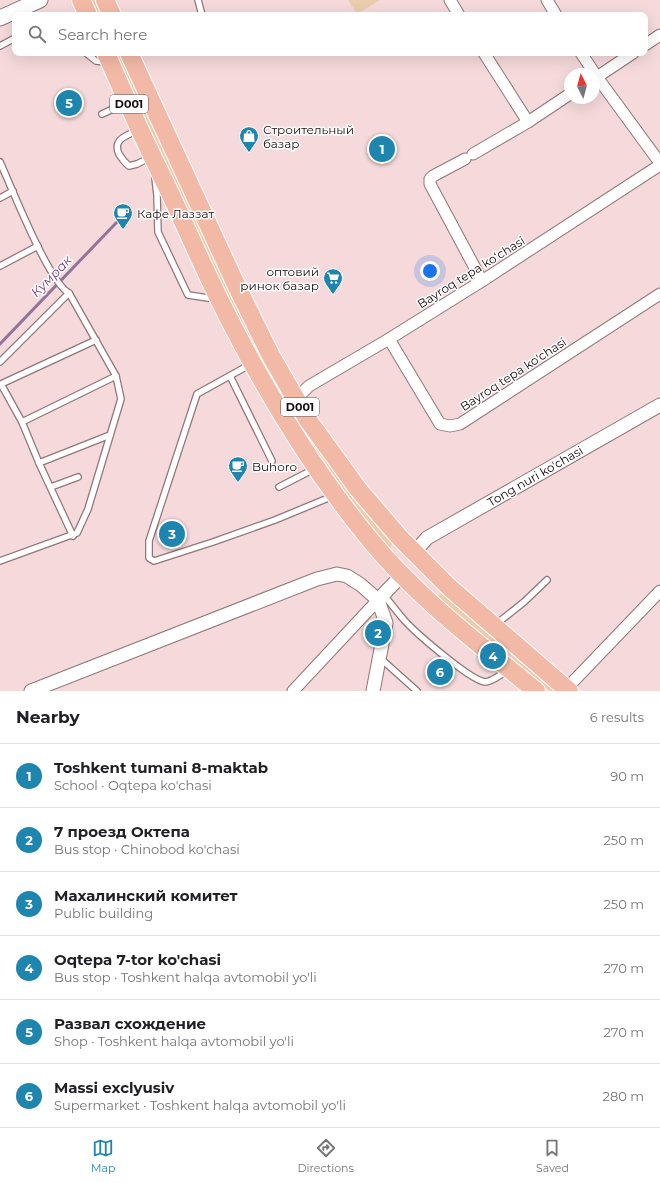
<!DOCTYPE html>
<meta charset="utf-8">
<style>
:root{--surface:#fff;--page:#f2f2f2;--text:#202124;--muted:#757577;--line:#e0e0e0;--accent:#1e85ae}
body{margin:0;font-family:Montserrat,sans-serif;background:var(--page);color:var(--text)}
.compass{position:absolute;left:564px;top:68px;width:36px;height:36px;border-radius:50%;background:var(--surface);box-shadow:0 4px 16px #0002;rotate:354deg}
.you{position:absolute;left:430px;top:271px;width:14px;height:14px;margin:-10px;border:3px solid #fff;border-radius:50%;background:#1a73e8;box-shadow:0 0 0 6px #1a73e833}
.badge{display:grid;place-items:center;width:26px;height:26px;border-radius:50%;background:var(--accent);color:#fff;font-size:13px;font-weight:700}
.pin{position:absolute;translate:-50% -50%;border:2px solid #fff;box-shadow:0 1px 4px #0006}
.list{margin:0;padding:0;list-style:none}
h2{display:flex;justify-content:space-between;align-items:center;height:52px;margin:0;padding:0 16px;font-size:17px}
h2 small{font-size:13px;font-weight:400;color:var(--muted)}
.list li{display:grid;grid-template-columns:26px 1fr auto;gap:12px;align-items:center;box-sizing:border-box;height:64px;padding:0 16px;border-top:1px solid var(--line)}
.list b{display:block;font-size:15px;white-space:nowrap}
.list p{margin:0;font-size:13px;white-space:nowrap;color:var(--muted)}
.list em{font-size:13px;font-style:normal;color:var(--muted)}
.icon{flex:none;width:22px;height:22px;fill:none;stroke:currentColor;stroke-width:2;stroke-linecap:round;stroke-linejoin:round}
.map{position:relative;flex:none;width:660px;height:691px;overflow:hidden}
.search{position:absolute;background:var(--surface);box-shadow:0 4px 16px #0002;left:12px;right:12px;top:12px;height:44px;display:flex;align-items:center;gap:10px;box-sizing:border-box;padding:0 14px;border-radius:8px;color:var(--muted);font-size:15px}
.sheet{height:436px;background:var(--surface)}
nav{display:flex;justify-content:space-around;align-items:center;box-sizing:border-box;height:56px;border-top:1px solid var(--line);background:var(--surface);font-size:11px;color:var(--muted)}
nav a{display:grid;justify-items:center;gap:2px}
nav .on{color:var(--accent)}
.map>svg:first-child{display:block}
.green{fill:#ebcdae}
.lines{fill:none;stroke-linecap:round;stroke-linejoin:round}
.stream{stroke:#907598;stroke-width:3}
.service-casing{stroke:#8f7678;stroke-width:8}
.minor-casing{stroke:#8f7678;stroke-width:13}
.tertiary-casing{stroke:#8f7678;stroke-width:15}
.secondary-casing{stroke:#8f7678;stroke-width:17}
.trunk-casing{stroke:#fff;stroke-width:20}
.service{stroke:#fff;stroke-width:5.5}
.minor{stroke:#fff;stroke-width:11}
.tertiary{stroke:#fff;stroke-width:13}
.secondary{stroke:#fff;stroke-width:15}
.trunk{stroke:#f2baa6;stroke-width:18}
.labels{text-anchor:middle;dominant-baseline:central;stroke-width:3;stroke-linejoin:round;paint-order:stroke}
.shield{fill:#fff;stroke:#5b5556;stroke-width:1}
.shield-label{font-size:11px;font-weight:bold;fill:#150c0d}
.poi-label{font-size:12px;fill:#150c0d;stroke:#fff;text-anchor:start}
.street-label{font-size:12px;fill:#150c0d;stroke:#fff}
.water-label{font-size:13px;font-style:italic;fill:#6e4280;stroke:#fff}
</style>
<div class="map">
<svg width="660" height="691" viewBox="0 0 660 691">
<rect width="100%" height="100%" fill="#f5d9db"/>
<g class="green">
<path d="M90 0H98L105 15H97Z"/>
<path d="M348 0H380L357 14Z"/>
<path d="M115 53H122L295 410 290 413 275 388 234 310Z"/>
<path d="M314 439 394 543 389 547 347 496 309 443Z"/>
<path d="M442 592 556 691H550L515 662C512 654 500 646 493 644L437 597Z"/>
</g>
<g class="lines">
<path class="stream" d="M0 344 117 222"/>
<g class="service-casing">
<g id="service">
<path d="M198 0 202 15"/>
<path d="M0 46 15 38"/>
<path d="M86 53 96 61 106 62"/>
<path d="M102 114 126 103"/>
<path d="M137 130C127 136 112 139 119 154 122 159 124 162 129 166L137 164 151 157"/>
<path d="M0 162C11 186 49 283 69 293L116 376 121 399 88 509 77 533 0 561"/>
<path d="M155 178 157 195 158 232 188 295 215 299"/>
<path d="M0 198 13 191"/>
<path d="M0 266 38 246"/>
<path d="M0 362 69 293"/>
<path d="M251 364 197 394 149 541V558L154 561 213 542 275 520 333 496"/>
<path d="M230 376 272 461"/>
<path d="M22 422 116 376"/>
<path d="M39 463 110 435"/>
<path d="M51 487 78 477"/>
<path d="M279 487 314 469"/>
<path d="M73 536 39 463 22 422 1 384 96 340"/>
<path d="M384 595C391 604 398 613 405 621 417 634 470 680 485 682 492 682 501 674 507 671"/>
<path d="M495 625 524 602 547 580"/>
<path d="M380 658 417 691"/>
</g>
</g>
<g class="minor-casing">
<g id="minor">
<path d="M450 0 459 15"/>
<path d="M547 0 556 15"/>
<path d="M645 45 660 35"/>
<path d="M484 53 528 122"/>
<path d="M581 53 597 77 660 163"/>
<path d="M594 79 633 53"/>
<path d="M473 154 528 122 570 94"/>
<path d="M465 159 433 176 430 179V184L482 281"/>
<path d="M389 339 440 424 450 426 460 424 660 294"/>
<path d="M296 399 309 386 389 339 482 281 660 165"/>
<path d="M566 689 660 591"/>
<path d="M293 691 378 600"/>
</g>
</g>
<g class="tertiary-casing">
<g id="tertiary">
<path d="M414 553 427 538 660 405"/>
<path d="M378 600 402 575"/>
<path d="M31 691 317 579 337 574 347 576 361 585 378 600 386 623 373 691"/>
</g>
</g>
<g class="secondary-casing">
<path id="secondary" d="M0 18 40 0"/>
</g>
<g class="trunk-casing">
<g id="trunk">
<path d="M81 0 88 15"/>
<path d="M105 0 112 15"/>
<path d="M106 53C117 78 128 103 139 128 151 154 164 180 176 206 190 237 204 268 219 299 261 384 310 467 371 541 418 598 479 644 536 691"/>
<path d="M129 53 238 289 271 356 308 420 358 489 400 538 450 588 569 691"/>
</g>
</g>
<use href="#service" class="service"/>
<use href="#minor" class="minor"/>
<use href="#tertiary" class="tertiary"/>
<use href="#secondary" class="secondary"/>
<use href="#trunk" class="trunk"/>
</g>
<defs>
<g id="shop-pin" transform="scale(1)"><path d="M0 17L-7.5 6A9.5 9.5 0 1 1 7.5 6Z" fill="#1e85ae" stroke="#fff"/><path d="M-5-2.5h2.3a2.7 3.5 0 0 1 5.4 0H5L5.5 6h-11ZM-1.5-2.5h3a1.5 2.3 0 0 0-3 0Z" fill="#fff"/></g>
<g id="cafe-pin" transform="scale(1)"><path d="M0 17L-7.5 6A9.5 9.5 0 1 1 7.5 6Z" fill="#1e85ae" stroke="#fff"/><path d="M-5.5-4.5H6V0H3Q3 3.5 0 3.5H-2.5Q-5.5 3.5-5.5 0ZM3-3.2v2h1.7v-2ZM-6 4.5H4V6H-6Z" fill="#fff"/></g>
<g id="supermarket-pin" transform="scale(1)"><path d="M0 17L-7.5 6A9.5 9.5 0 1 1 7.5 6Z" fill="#1e85ae" stroke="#fff"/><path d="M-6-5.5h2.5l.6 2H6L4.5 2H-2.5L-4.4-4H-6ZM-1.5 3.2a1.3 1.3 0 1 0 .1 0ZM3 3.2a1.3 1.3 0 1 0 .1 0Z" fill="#fff"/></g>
</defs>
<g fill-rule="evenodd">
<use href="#shop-pin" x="249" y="136"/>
<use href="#cafe-pin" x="123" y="213"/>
<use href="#supermarket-pin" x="333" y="278"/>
<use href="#cafe-pin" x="238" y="466"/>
</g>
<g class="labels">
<g class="shield">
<rect x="110" y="95" width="38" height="18" rx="3"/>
<rect x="281" y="398" width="38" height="18" rx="3"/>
</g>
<g class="shield-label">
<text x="129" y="104">D001</text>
<text x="300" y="407">D001</text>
</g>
<g class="poi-label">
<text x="263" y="129">Строительный<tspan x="263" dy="14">базар</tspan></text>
<text x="137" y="213">Кафе Лаззат</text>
<text x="319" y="271" text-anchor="end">оптовий<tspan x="319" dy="14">ринок базар</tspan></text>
<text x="252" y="466">Buhoro</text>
</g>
<g class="street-label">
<text transform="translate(471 272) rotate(-32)">Bayroq tepa koʻchasi</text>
<text transform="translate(513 374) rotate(-33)">Bayroq tepa ko'chasi</text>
<text transform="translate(535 476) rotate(-30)">Tong nuri ko'chasi</text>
</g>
<g class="water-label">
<text transform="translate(51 276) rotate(-46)">Кумрак</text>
</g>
</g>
</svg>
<svg class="compass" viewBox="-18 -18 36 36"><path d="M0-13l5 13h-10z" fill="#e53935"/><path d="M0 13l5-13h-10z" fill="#757577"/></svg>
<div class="you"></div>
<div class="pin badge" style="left:382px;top:149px">1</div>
<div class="pin badge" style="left:378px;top:633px">2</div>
<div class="pin badge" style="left:172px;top:534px">3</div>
<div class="pin badge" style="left:493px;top:656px">4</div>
<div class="pin badge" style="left:69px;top:103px">5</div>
<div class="pin badge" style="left:440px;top:672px">6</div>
<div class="search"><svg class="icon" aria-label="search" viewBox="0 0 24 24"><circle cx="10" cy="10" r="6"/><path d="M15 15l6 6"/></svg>Search here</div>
</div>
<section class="sheet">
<h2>Nearby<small>6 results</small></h2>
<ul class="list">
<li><span class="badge">1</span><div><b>Toshkent tumani 8-maktab</b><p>School · Oqtepa ko'chasi</p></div><em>90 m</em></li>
<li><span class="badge">2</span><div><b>7 проезд Октепа</b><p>Bus stop · Chinobod ko'chasi</p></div><em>250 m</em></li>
<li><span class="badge">3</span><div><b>Махалинский комитет</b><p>Public building</p></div><em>250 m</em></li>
<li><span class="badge">4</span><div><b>Oqtepa 7-tor ko'chasi</b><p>Bus stop · Toshkent halqa avtomobil yo'li</p></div><em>270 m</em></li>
<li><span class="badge">5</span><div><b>Развал схождение</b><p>Shop · Toshkent halqa avtomobil yo'li</p></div><em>270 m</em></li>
<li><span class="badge">6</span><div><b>Massi exclyusiv</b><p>Supermarket · Toshkent halqa avtomobil yo'li</p></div><em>280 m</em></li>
</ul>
</section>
<nav>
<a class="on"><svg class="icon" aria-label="map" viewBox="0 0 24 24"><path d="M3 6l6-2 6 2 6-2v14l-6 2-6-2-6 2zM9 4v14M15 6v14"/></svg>Map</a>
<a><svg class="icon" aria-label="directions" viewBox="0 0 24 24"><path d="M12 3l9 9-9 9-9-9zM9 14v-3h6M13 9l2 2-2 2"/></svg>Directions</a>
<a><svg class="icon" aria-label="saved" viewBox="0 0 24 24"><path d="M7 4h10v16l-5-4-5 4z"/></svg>Saved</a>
</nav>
